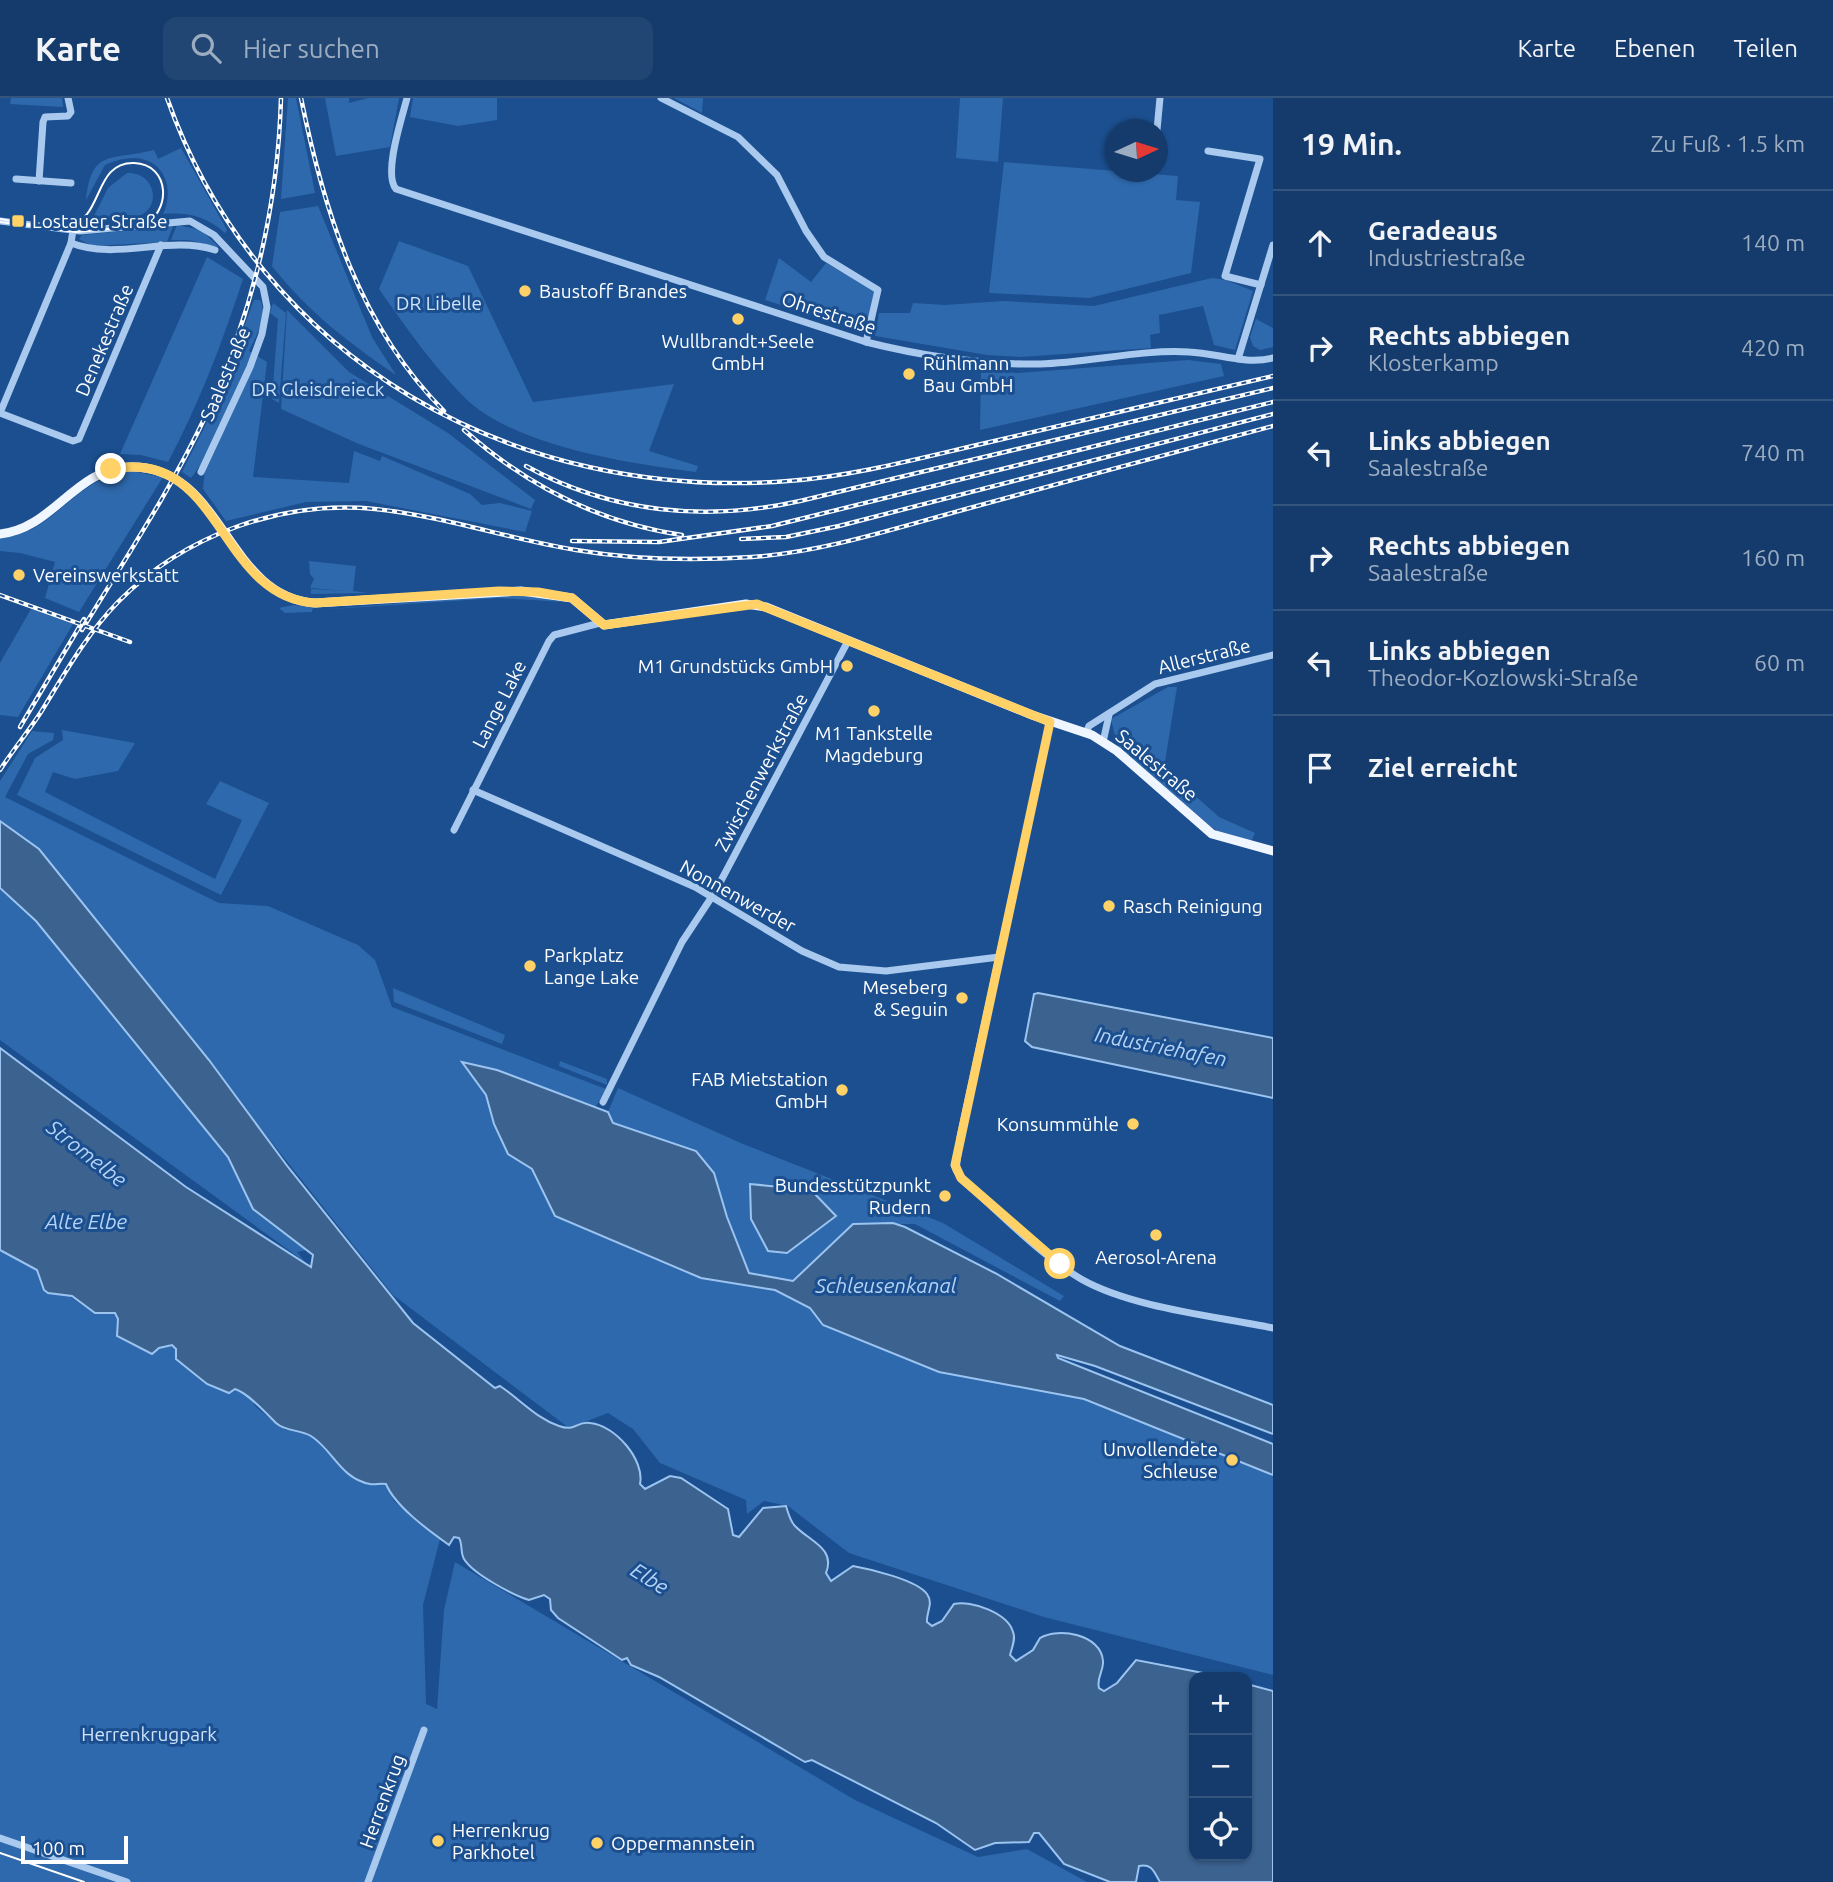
<!DOCTYPE html>
<html lang="de">
<meta charset="utf-8">
<style>
:root{--surface:#143b6b;--page:#214673;--text:#f1f3f6;--muted:#9dadc1;--line:#33557e}
body{margin:0;font-family:Ubuntu,sans-serif;background:var(--page);color:var(--text)}
.controls{position:absolute;right:21px;bottom:21px;display:grid;overflow:hidden;border-radius:14px;box-shadow:0 2px 5px #0004}
.controls button{width:63px;height:63px;display:grid;place-items:center;padding:0;border:0;border-bottom:2px solid var(--line);background:var(--surface);color:var(--text);font:35px sans-serif}
.compass{position:absolute;left:1105px;top:21px;width:63px;height:63px;border-radius:50%;background:var(--surface);box-shadow:0 2px 5px #0004;rotate:86deg}
.scale{position:absolute;left:21px;bottom:18px;width:107px;box-sizing:border-box;padding-left:7px;border:4px solid #fff;border-top:0;font-size:19px;line-height:24px;white-space:nowrap;color:#fff;-webkit-text-stroke:5px #1b4f8f;paint-order:stroke}
.stop{position:absolute;width:21px;height:21px;margin:-16px;border:5px solid #ffd166;border-radius:50%;background:#fff}
.stop.end{background:#ffd166;border-color:#fff;box-shadow:0 2px 7px #0008}
.list{margin:0;padding:0;list-style:none}
h2{display:flex;justify-content:space-between;align-items:center;height:91px;margin:0;padding:0 28px;font-size:30px}
h2 small{font-size:23px;font-weight:400;color:var(--muted)}
.list li{display:grid;grid-template-columns:46px 1fr auto;gap:21px;align-items:center;box-sizing:border-box;height:105px;padding:0 28px;border-top:2px solid var(--line)}
.list b{display:block;font-size:26px;white-space:nowrap}
.list p{margin:0;font-size:23px;white-space:nowrap;color:var(--muted)}
.list em{font-size:23px;font-style:normal;color:var(--muted)}
.icon{flex:none;width:38px;height:38px;fill:none;stroke:currentColor;stroke-width:2;stroke-linecap:round;stroke-linejoin:round}
.map{position:relative;flex:none;width:1273px;height:1784px;overflow:hidden}
header{display:flex;align-items:center;gap:42px;box-sizing:border-box;height:98px;padding:0 35px;background:var(--surface);border-bottom:2px solid var(--line)}
header strong{font-size:33px}
nav{display:flex;gap:38px;margin-inline-start:auto;font-size:24px}
.search{width:490px;height:63px;background:var(--page);display:flex;align-items:center;gap:18px;box-sizing:border-box;padding:0 24px;border-radius:14px;color:var(--muted);font-size:26px}
main{display:flex}
aside{flex:1;background:var(--surface)}
.map>svg:first-child{display:block}
.green{fill:#2e69ad}
.water{fill:#3c6290;stroke:#9cc4f0;stroke-width:2}
.lines{fill:none;stroke-linecap:round;stroke-linejoin:round}
.minor{stroke:#a9c9ee;stroke-width:7}
.major{stroke:#f0f6ff;stroke-width:9}
.tram{stroke:#fff;stroke-width:2}
.rail-casing{stroke:#fff;stroke-width:4.5}
.rail{stroke:#1b4f8f;stroke-width:2;stroke-dasharray:5;stroke-linecap:butt}
.route{stroke:#ffd166;stroke-width:9}
.poi-dot{fill:#ffd166;stroke:#1b4f8f;stroke-width:2.5}
.labels{text-anchor:middle;dominant-baseline:central;stroke-width:6;stroke-linejoin:round;paint-order:stroke}
.poi-label{font-size:19px;fill:#fff;stroke:#1b4f8f;text-anchor:start}
.park-label{font-size:19px;fill:#cfe3fa;stroke:#1b4f8f}
.street-label{font-size:19px;fill:#fff;stroke:#1b4f8f}
.water-label{font-size:21px;font-style:italic;fill:#b5d3f5;stroke:#1b4f8f}
</style>
<header>
<strong>Karte</strong>
<div class="search"><svg class="icon" aria-label="search" viewBox="0 0 24 24"><circle cx="10" cy="10" r="6"/><path d="M15 15l6 6"/></svg>Hier suchen</div>
<nav><a>Karte</a><a>Ebenen</a><a>Teilen</a></nav>
</header>
<main>
<div class="map">
<svg width="1273" height="1784" viewBox="0 0 1273 1784">
<rect width="100%" height="100%" fill="#1b4f8f"/>
<g class="green">
<path d="M11 0H62L63 9 10 6Z"/>
<path d="M288 0H296L315 95 281 101Z"/>
<path d="M325 0H349V5L368 0H399L390 49 336 58Z"/>
<path d="M413 0H497V22L458 28 410 19Z"/>
<path d="M674 0H703L702 15Z"/>
<path d="M960 0H1003L998 64 956 60Z"/>
<path d="M181 50 227 132 225 135C207 119 189 114 163 116 173 96 168 67 142 61 130 58 114 63 105 67L86 102C92 50 110 63 154 52L158 61Z"/>
<path d="M1004 64 1178 78 1176 102 1200 104 1191 175 1089 200 989 195Z"/>
<path d="M127 75C155 73 164 111 136 119 123 123 105 122 91 124L108 90Z"/>
<path d="M318 108 372 239 396 277C349 245 307 213 272 168L280 114Z"/>
<path d="M177 127 201 132 219 149 188 142H171Z"/>
<path d="M173 128 167 144 92 148 79 141 82 137Z"/>
<path d="M399 143 468 168 533 304 674 286 649 353 698 368 696 374C630 366 514 348 465 300 432 267 405 228 379 191Z"/>
<path d="M207 159 243 181C222 245 200 304 168 364L141 357 120 356Z"/>
<path d="M779 160 811 184 826 165 875 193 866 234 765 202Z"/>
<path d="M1212 180 1226 182 1253 193 1235 252 1214 247 1203 208 1159 217 1160 235 1150 237 1151 250 1021 259 987 257 875 238 879 215H910L913 205 945 207 1003 203 1094 208Z"/>
<path d="M254 202H260C269 217 256 238 249 253L267 264 253 379 349 385 354 353 380 363 382 358 470 396 482 407 500 405 532 413 525 434 366 403 306 404 226 423 203 391 205 370 199 369 191 380 182 374 216 306Z"/>
<path d="M273 205 286 215 279 305 272 301 278 221 270 215Z"/>
<path d="M287 212 349 274 448 335 535 402 531 411 359 346 281 311Z"/>
<path d="M1256 221 1273 230V249L1260 252 1253 248 1250 239Z"/>
<path d="M1188 262 1221 266 1224 278 980 332 981 272 1018 275Z"/>
<path d="M131 373 163 379 79 514 45 500 55 464 20 455 0 453V440C57 436 71 380 131 373Z"/>
<path d="M309 463 356 468 353 493 368 495 311 496V491L346 493 310 490 314 481 310 476Z"/>
<path d="M513 496 564 504 498 500 317 512Z"/>
<path d="M293 507 313 509 312 514 285 515 279 510Z"/>
<path d="M31 511 73 526 18 619 0 617V565Z"/>
<path d="M1168 589H1177L1164 670 1219 719 1255 735 1251 744 1222 736 1198 720 1117 647 1111 621Z"/>
<path d="M62 632 135 645 118 673 75 681 53 674 45 694 215 781 242 722 206 706 220 683 269 705 221 797 17 697 35 660 63 642Z"/>
<path d="M32 633 54 635 53 642 28 656 5 699 219 805 268 808 358 847 375 862 392 909 606 991 595 1010 497 972 463 964 486 997 494 1026 507 1056 532 1071 555 1118 701 1180 774 1192 810 1210 823 1227 939 1274 1084 1301 1273 1377V1577L1044 1519 849 1455 788 1408 764 1403 747 1416 746 1402 660 1365 633 1331 608 1315 569 1330 393 1197 39 751 0 723V683Z"/>
<path d="M0 790 36 823 228 1059 253 1111 307 1152 297 1154 305 1164 0 942Z"/>
<path d="M393 890 505 937 502 946 394 904Z"/>
<path d="M560 963 607 981V987L559 968Z"/>
<path d="M618 990 743 1046 943 1125 1064 1198 1060 1203 915 1126H853L793 1183 749 1175 727 1119 714 1075 696 1054 612 1025 608 1014Z"/>
<path d="M0 1152 37 1172 44 1187 53 1195H65L85 1209 115 1215 118 1225 154 1255 158 1250 172 1247 176 1251V1261L190 1271 246 1294 256 1309 277 1326 286 1332 299 1331 315 1341 325 1352 378 1385 386 1386 394 1403 440 1441 423 1507 426 1606 437 1611 444 1512 455 1464 855 1702 978 1759 1027 1751 1087 1784H0Z"/>
</g>
<g class="water">
<path d="M0 723 39 751 209 962 288 1069 413 1225 495 1290 500 1288C522 1303 536 1320 559 1328 576 1334 576 1323 590 1325 615 1327 645 1362 640 1386L645 1391 670 1378 681 1380 728 1411 733 1437 739 1439 763 1410 786 1408C788 1414 790 1423 795 1428 809 1443 836 1450 826 1475L831 1483 853 1468C870 1471 917 1482 927 1496 934 1506 926 1514 927 1524L932 1528 942 1523 954 1506C971 1502 1008 1515 1013 1534 1016 1541 1012 1549 1010 1557L1016 1563 1033 1552 1040 1540C1058 1529 1101 1536 1103 1563 1104 1573 1096 1580 1099 1590L1104 1593 1117 1585 1136 1562 1224 1579H1194V1758H1247V1586L1273 1593V1784H1160C1154 1774 1152 1765 1139 1768L1136 1784H1110L1064 1766 1039 1735H1034L1029 1744 995 1745 975 1752 936 1725 812 1662 805 1664 798 1660 659 1579 631 1567 627 1560 622 1562 558 1520 551 1512 550 1501 544 1497 529 1502C513 1497 473 1476 464 1461 460 1454 463 1447 459 1440L454 1439 449 1447C428 1432 395 1408 386 1386 380 1385 375 1387 370 1386 341 1381 333 1352 311 1338 299 1331 286 1334 276 1325 266 1315 248 1295 235 1291L229 1295 207 1286 176 1261V1251L172 1247 159 1250 152 1256 117 1238 118 1221 115 1215H95L72 1198 48 1195 44 1192 37 1172 0 1152V950L186 1089 311 1169 313 1157 253 1111 228 1059 36 823 0 790Z"/>
<path d="M1038 895 1273 940V1000L1032 949 1025 943 1034 896Z"/>
<path d="M462 964 497 972 608 1014 613 1025 696 1053 714 1075 727 1119 749 1175 793 1183 853 1126 893 1125 905 1129 995 1175 1120 1248 1273 1307V1336L1095 1268 1057 1257 1058 1260 1273 1346V1377L1084 1301 939 1274 823 1227 810 1210 775 1192 701 1180 555 1118 532 1071 508 1056 494 1026 486 997Z"/>
<path d="M750 1086 811 1092 836 1118 787 1155 768 1153 751 1121Z"/>
</g>
<g class="lines">
<g class="minor">
<path d="M407 0C402 20 383 76 396 91L866 244C922 258 983 267 1040 266 1089 265 1140 251 1189 254 1217 255 1245 267 1273 260"/>
<path d="M661 0 738 39 777 77 806 133 824 159 878 192 866 244"/>
<path d="M1157 32 1160 0"/>
<path d="M1208 53 1260 61 1225 178 1261 187"/>
<path d="M16 81 71 85"/>
<path d="M39 83 43 24 45 19 68 18 71 14 68 0"/>
<path d="M0 123 80 133 190 123 214 137 263 189 267 209 262 236 250 269 201 374"/>
<path d="M73 132 71 145 0 315 73 343 79 341 161 147"/>
<path d="M71 145C117 163 168 137 215 152"/>
<path d="M1238 261 1273 147"/>
<path d="M1050 624 960 1039 956 1072 966 1085C1002 1117 1039 1156 1081 1181 1132 1210 1215 1218 1273 1230"/>
<path d="M1086 635 1089 628 1155 586 1273 557"/>
<path d="M1103 644 1109 617"/>
<path d="M473 692 695 789 802 853 839 869 886 873 999 859"/>
<path d="M454 732 549 543 554 537 600 525"/>
<path d="M603 1004 682 844 715 794 848 543"/>
<path d="M0 1740 127 1784"/>
<path d="M368 1784 424 1632"/>
</g>
<path class="major" d="M0 436C53 431 75 370 130 369 224 367 225 499 315 505L521 493 572 500 604 527 746 506 766 509 1032 617 1092 637 1117 653 1212 736 1273 753"/>
<g class="tram">
<path d="M0 121C21 124 49 132 69 128 104 120 93 64 134 65 171 66 172 116 141 128L76 134 0 124"/>
<path d="M0 1755 84 1784"/>
</g>
<g class="rail-casing">
<g id="rail">
<path d="M167 0C260 263 515 404 788 383 856 378 924 359 990 344 1084 322 1179 300 1273 278"/>
<path d="M301 0C324 114 360 229 444 313"/>
<path d="M464 332C526 387 600 425 682 437"/>
<path d="M526 368C611 415 706 424 800 403L1273 290"/>
<path d="M741 441 786 439 839 428 1273 316"/>
<path d="M572 443 659 444 772 428 1273 304"/>
<path d="M0 497 130 544"/>
<path d="M82 532C125 461 172 390 207 315 252 216 278 108 281 0"/>
<path d="M20 629 84 521"/>
<path d="M0 672C13 652 28 634 41 614 65 575 86 537 118 504 184 437 281 402 375 411 443 418 509 441 576 452 635 462 693 463 752 459 824 454 896 430 966 411 1068 383 1171 355 1273 328"/>
</g>
</g>
<use href="#rail" class="rail"/>
</g>
<g class="lines">
<path class="route" d="M111 371C223 349 217 499 315 505L499 493 538 494 572 500 604 527 757 506 1050 624 955 1067 961 1080 1060 1166"/>
</g>
<g class="poi-dot">
<rect x="11" y="116" width="14" height="14" rx="3.5"/>
<circle cx="525" cy="193" r="7"/>
<circle cx="738" cy="221" r="7"/>
<circle cx="909" cy="276" r="7"/>
<circle cx="19" cy="477" r="7"/>
<circle cx="847" cy="568" r="7"/>
<circle cx="874" cy="613" r="7"/>
<circle cx="1109" cy="808" r="7"/>
<circle cx="530" cy="868" r="7"/>
<circle cx="962" cy="900" r="7"/>
<circle cx="842" cy="992" r="7"/>
<circle cx="1133" cy="1026" r="7"/>
<circle cx="945" cy="1098" r="7"/>
<circle cx="1156" cy="1137" r="7"/>
<circle cx="1232" cy="1362" r="7"/>
<circle cx="438" cy="1743" r="7"/>
<circle cx="597" cy="1745" r="7"/>
</g>
<g class="labels">
<g class="poi-label">
<text x="32" y="123">Lostauer Straße</text>
<text x="539" y="193">Baustoff Brandes</text>
<text x="738" y="243" text-anchor="middle">Wullbrandt+Seele<tspan x="738" dy="22">GmbH</tspan></text>
<text x="923" y="265">Rühlmann<tspan x="923" dy="22">Bau GmbH</tspan></text>
<text x="33" y="477">Vereinswerkstatt</text>
<text x="833" y="568" text-anchor="end">M1 Grundstücks GmbH</text>
<text x="874" y="635" text-anchor="middle">M1 Tankstelle<tspan x="874" dy="22">Magdeburg</tspan></text>
<text x="1123" y="808">Rasch Reinigung</text>
<text x="544" y="857">Parkplatz<tspan x="544" dy="22">Lange Lake</tspan></text>
<text x="948" y="889" text-anchor="end">Meseberg<tspan x="948" dy="22">&amp; Seguin</tspan></text>
<text x="828" y="981" text-anchor="end">FAB Mietstation<tspan x="828" dy="22">GmbH</tspan></text>
<text x="1119" y="1026" text-anchor="end">Konsummühle</text>
<text x="931" y="1087" text-anchor="end">Bundesstützpunkt<tspan x="931" dy="22">Rudern</tspan></text>
<text x="1156" y="1159" text-anchor="middle">Aerosol-Arena</text>
<text x="1218" y="1351" text-anchor="end">Unvollendete<tspan x="1218" dy="22">Schleuse</tspan></text>
<text x="452" y="1732">Herrenkrug<tspan x="452" dy="22">Parkhotel</tspan></text>
<text x="611" y="1745">Oppermannstein</text>
</g>
<g class="park-label">
<text x="439" y="205">DR Libelle</text>
<text x="318" y="291">DR Gleisdreieck</text>
<text x="149" y="1636">Herrenkrugpark</text>
</g>
<g class="street-label">
<text transform="translate(829 215) rotate(18)">Ohrestraße</text>
<text transform="translate(104 242) rotate(-67)">Denekestraße</text>
<text transform="translate(225 276) rotate(-67)">Saalestraße</text>
<text transform="translate(1204 558) rotate(-14)">Allerstraße</text>
<text transform="translate(499 606) rotate(-63)">Lange Lake</text>
<text transform="translate(1157 667) rotate(40)">Saalestraße</text>
<text transform="translate(761 674) rotate(-62)">Zwischenwerkstraße</text>
<text transform="translate(738 798) rotate(29)">Nonnenwerder</text>
<text transform="translate(382 1703) rotate(-70)">Herrenkrug</text>
</g>
<g class="water-label">
<text transform="translate(1161 948) rotate(11)">Industriehafen</text>
<text transform="translate(87 1055) rotate(38)">Stromelbe</text>
<text x="86" y="1123">Alte Elbe</text>
<text x="886" y="1187">Schleusenkanal</text>
<text transform="translate(650 1480) rotate(32)">Elbe</text>
</g>
</g>
</svg>
<div class="controls">
<button>+</button>
<button>−</button>
<button><svg class="icon" aria-label="locate" viewBox="0 0 24 24"><circle cx="12" cy="12" r="6"/><path d="M12 2v4M12 18v4M2 12h4M18 12h4"/></svg></button>
</div>
<svg class="compass" viewBox="-18 -18 36 36"><path d="M0-13l5 13h-10z" fill="#e53935"/><path d="M0 13l5-13h-10z" fill="#9dadc1"/></svg>
<div class="scale">100 m</div>
<div class="stop" style="left:1060px;top:1166px"></div>
<div class="stop end" style="left:111px;top:371px"></div>
</div>
<aside>
<h2>19 Min.<small>Zu Fuß · 1.5 km</small></h2>
<ul class="list">
<li><svg class="icon" aria-label="ahead" viewBox="0 0 24 24"><path d="M12 20V5M6 11l6-6 6 6"/></svg><div><b>Geradeaus</b><p>Industriestraße</p></div><em>140 m</em></li>
<li><svg class="icon" aria-label="right" viewBox="0 0 24 24"><path d="M7 20v-9h11M14 6l5 5-5 5"/></svg><div><b>Rechts abbiegen</b><p>Klosterkamp</p></div><em>420 m</em></li>
<li><svg class="icon" aria-label="left" viewBox="0 0 24 24"><path d="M17 20v-9H6M10 6l-5 5 5 5"/></svg><div><b>Links abbiegen</b><p>Saalestraße</p></div><em>740 m</em></li>
<li><svg class="icon" aria-label="right" viewBox="0 0 24 24"><path d="M7 20v-9h11M14 6l5 5-5 5"/></svg><div><b>Rechts abbiegen</b><p>Saalestraße</p></div><em>160 m</em></li>
<li><svg class="icon" aria-label="left" viewBox="0 0 24 24"><path d="M17 20v-9H6M10 6l-5 5 5 5"/></svg><div><b>Links abbiegen</b><p>Theodor-Kozlowski-Straße</p></div><em>60 m</em></li>
<li><svg class="icon" aria-label="arrive" viewBox="0 0 24 24"><path d="M6 21V4h12l-3 4 3 4H6"/></svg><div><b>Ziel erreicht</b></div></li>
</ul>
</aside>
</main>
